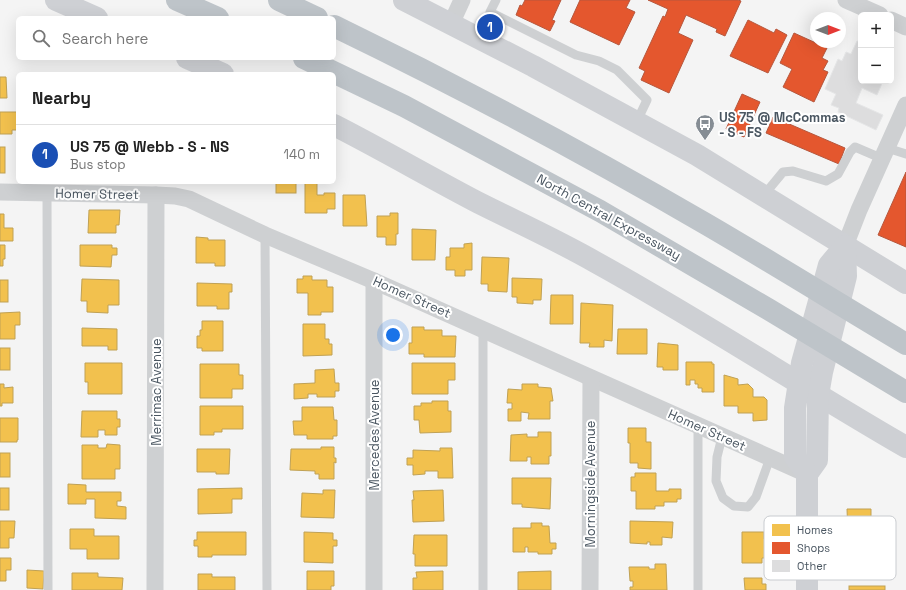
<!DOCTYPE html>
<meta charset="utf-8">
<style>
:root{--surface:#fff;--page:#f2f2f2;--text:#222;--muted:#767676;--line:#e0e0e0;--accent:#d93025}
body{margin:0;font-family:"Space Grotesk",sans-serif;background:var(--page);color:var(--text)}
.controls{position:absolute;right:12px;top:12px;display:grid;overflow:hidden;border-radius:6px;box-shadow:0 4px 16px #0002}
.controls button{width:36px;height:36px;display:grid;place-items:center;padding:0;border:0;border-bottom:1px solid var(--line);background:var(--surface);color:var(--text);font:20px sans-serif}
.compass{position:absolute;left:810px;top:12px;width:36px;height:36px;border-radius:50%;background:var(--surface);box-shadow:0 4px 16px #0002;rotate:90deg}
.you{position:absolute;left:393px;top:335px;width:14px;height:14px;margin:-10px;border:3px solid #fff;border-radius:50%;background:#1a73e8;box-shadow:0 0 0 6px #1a73e833}
.badge{display:grid;place-items:center;width:26px;height:26px;border-radius:50%;background:var(--accent);color:#fff;font-size:13px;font-weight:700}
.pin{position:absolute;translate:-50% -50%;border:2px solid #fff;box-shadow:0 1px 4px #0006}
.list{margin:0;padding:0;list-style:none}
h2{display:flex;justify-content:space-between;align-items:center;height:52px;margin:0;padding:0 16px;font-size:17px}
h2 small{font-size:13px;font-weight:400;color:var(--muted)}
.list li{display:grid;grid-template-columns:26px 1fr auto;gap:12px;align-items:center;box-sizing:border-box;height:60px;padding:0 16px;border-top:1px solid var(--line)}
.list b{display:block;font-size:15px;white-space:nowrap}
.list p{margin:0;font-size:13px;white-space:nowrap;color:var(--muted)}
.list em{font-size:13px;font-style:normal;color:var(--muted)}
.icon{flex:none;width:22px;height:22px;fill:none;stroke:currentColor;stroke-width:2;stroke-linecap:round;stroke-linejoin:round}
.map{position:relative;flex:none;width:906px;height:590px;overflow:hidden}
.search{position:absolute;background:var(--surface);box-shadow:0 4px 16px #0002;left:16px;top:16px;width:320px;height:44px;display:flex;align-items:center;gap:10px;box-sizing:border-box;padding:0 14px;border-radius:6px;color:var(--muted);font-size:15px}
.panel{position:absolute;background:var(--surface);box-shadow:0 4px 16px #0002;left:16px;top:72px;width:320px;height:112px;border-radius:6px}
.map>svg:first-child{display:block}
.homes{fill:#f2c14e;stroke:#c0a154}
.shops{fill:#e4572e;stroke:#b6573d}
.building{fill:#ddddde;stroke:#e5e6e7}
.lines{fill:none;stroke-linecap:round;stroke-linejoin:round}
.lane{stroke:#ced0d2;stroke-width:9}
.street{stroke:#ced0d2;stroke-width:17}
.secondary{stroke:#ced0d4;stroke-width:22}
.highway{stroke:#bec4c9;stroke-width:22}
.labels{text-anchor:middle;dominant-baseline:central;stroke-width:4;stroke-linejoin:round;paint-order:stroke}
.poi-label{font-size:13px;font-weight:bold;fill:#4a5661;stroke:#fff;text-anchor:start}
.street-label{font-size:13px;fill:#4a5661;stroke:#fff}
.key{fill:#fff;stroke:#c9ccd0;stroke-width:1}
.key-label{font-size:11px;fill:#4a5661}
</style>
<div class="map">
<svg width="906" height="590" viewBox="0 0 906 590">
<rect width="100%" height="100%" fill="#f4f4f4"/>
<g class="homes">
<path d="M0 77H6L7 98H0Z"/>
<path d="M0 112H18V130H12V134H0Z"/>
<rect x="0" y="147" width="5" height="26"/>
<rect x="276" y="182" width="20" height="11"/>
<path d="M305 183H317V195H324V193H335V209H327V213H305Z"/>
<path d="M343 195H365L367 226H343Z"/>
<path d="M89 210H120L119 225H116V233H88Z"/>
<path d="M390 213H398V234H396V245H386V237H377V216H390Z"/>
<path d="M0 214H4V228H13V241H0Z"/>
<path d="M412 229 436 230 435 260H412Z"/>
<path d="M196 237 208 238V240H225V266H215V263H196Z"/>
<path d="M472 243V270H465V276H455V270H446V257H450V248H464V244Z"/>
<path d="M0 245H5V259H3V266H0Z"/>
<path d="M80 245H112V248H117V255H112L111 267 80 266Z"/>
<path d="M482 257 509 258 507 292 488 291V284H481Z"/>
<path d="M303 276H312V280H327V287H333V312H321V315H308V293H297V279H303Z"/>
<path d="M512 278 542 279 541 300H533V304L517 303V297H512Z"/>
<path d="M82 279 119 280V305H108V313L87 312V301H81Z"/>
<rect x="0" y="280" width="8" height="22"/>
<path d="M197 283 232 284V292H229V309H217V306H197Z"/>
<path d="M551 295H573V324H550Z"/>
<path d="M581 303 613 305 612 341 604 340V347H589L590 343H580Z"/>
<path d="M20 312V325H15V339H0V313Z"/>
<path d="M202 321H223V351H202V348H197V336H200V330H202Z"/>
<path d="M303 324H325V339H329V344H332V355L303 356Z"/>
<path d="M412 327H424V330H442V336H456L455 357H424V354H409V343H412Z"/>
<path d="M82 328 117 329V350H108V346H82Z"/>
<path d="M618 329H647V354H617Z"/>
<path d="M658 343 678 345V370H663V367H657Z"/>
<rect x="0" y="348" width="10" height="22"/>
<path d="M686 362H712V364H714V392H702V388H698V384H695V380H690V385H686Z"/>
<path d="M85 363H122V394H88V382H85Z"/>
<path d="M412 363H455V380H448V394H412Z"/>
<path d="M200 364H239V375H243V389H232V398H200Z"/>
<path d="M334 369 335 383H339V391H335V397H317V394H308V398L294 399V384L315 383V370Z"/>
<path d="M724 375 738 379V385L748 384 753 389V397H764L767 400V420L753 421V413H738V406H724Z"/>
<path d="M0 384H4V388L13 387V403H2V406H0Z"/>
<path d="M522 384H538V387L551 388 553 401H550V419H528L529 413 521 412V421H508V409H512V403H507L508 389 522 390Z"/>
<path d="M432 401H448V411H451V432L420 433 419 420H414V406H421V403H432Z"/>
<path d="M200 406H243V429H222V432H214V435H200Z"/>
<path d="M302 407H333L334 420H337V436H333V439H307V435H294L293 421H302Z"/>
<path d="M82 411H117V419H120V427H117V435H105V430H98V437H81Z"/>
<path d="M0 418H18V440H17V442H0Z"/>
<path d="M628 428H646V442H651V469L638 468V463H630V443H628Z"/>
<path d="M538 432H551V456H549V464H531V457H527V461H510L511 435 527 434V437H538Z"/>
<path d="M107 444 120 445V469H115V479H82V445H98V448H106Z"/>
<path d="M321 447H334V458H336V463L334 462V479H319V474H315V471L290 470 291 449H321Z"/>
<path d="M440 448H452L453 478H438V471H425V474L413 475V465H407V458H413V450L440 451Z"/>
<path d="M197 449H230L229 474H216V472H197Z"/>
<rect x="0" y="453" width="10" height="24"/>
<path d="M635 473H656V491H669V489H681V499H677V502H664V506H655V509H636V491H631V477H635Z"/>
<path d="M512 478H551L550 509 522 507V504H512Z"/>
<path d="M68 484 86 485V492H121V501H117V506L126 507V519L95 518V499H86V504H68Z"/>
<rect x="0" y="488" width="9" height="22"/>
<path d="M242 488V499H232V513L198 514V489Z"/>
<path d="M323 490H335L334 518 301 517 302 493 323 494Z"/>
<path d="M443 490 444 521 413 522 412 500H414L413 491Z"/>
<path d="M847 509H871V522H867L868 535H848Z"/>
<path d="M0 521H15L14 538H9V548H0Z"/>
<path d="M630 521 673 522 672 538 662 537V545H650V542H647V544L630 543Z"/>
<path d="M531 523H542V526H549L550 543H556V549H552V554H538V552H528V547H525V552H513V528H531Z"/>
<path d="M70 529H94V536H119V559H87V549H70Z"/>
<path d="M197 532H246V555H212V557H198V546H194V540H197Z"/>
<path d="M304 532 333 533V540H337V546H333V563L304 562Z"/>
<path d="M742 532H764V539H766V558H762V563H742Z"/>
<path d="M414 535H447V566H415V554H413Z"/>
<path d="M0 558H11V570H6V581H0Z"/>
<path d="M655 564H666L667 590H630V587H633V581H630L629 567H649V569H655Z"/>
<path d="M27 570 44 571 43 589 27 588Z"/>
<path d="M307 571H334V586H331V590H307Z"/>
<path d="M443 571V590H413V578H417L416 572Z"/>
<path d="M551 571V590H518V572Z"/>
<path d="M72 573H98V577L123 578 122 590H72Z"/>
<path d="M198 574H212V577H235V590H198Z"/>
<path d="M744 578H762V584H766V590H745Z"/>
<rect x="849" y="586" width="36" height="4"/>
</g>
<g class="shops">
<path d="M525 0H561L552 20 555 21 550 31 516 15 520 5 522 6Z"/>
<path d="M580 0H630L626 8 635 12 619 45 570 22Z"/>
<path d="M648 0H738L741 1 725 36 716 32 717 29 686 15 678 33 693 40 669 93 641 80 645 71 639 68 663 16 665 17 668 9Z"/>
<path d="M748 20 774 33 776 29 787 35 768 73 730 56Z"/>
<path d="M794 33 827 48 822 58 828 61 823 70 828 72 814 102 783 87 792 69 780 63Z"/>
<path d="M742 94 760 102 744 137 726 129Z"/>
<path d="M773 117 845 148 839 164 766 133Z"/>
<path d="M906 172V247L878 235Z"/>
</g>
<path class="building" d="M857 41 861 42V81H883L877 95 862 88 856 103 883 115 876 130 838 112 839 108 831 105 836 94 825 89 838 59 842 61 846 52 851 54Z"/>
<g class="lines">
<g class="lane">
<path d="M496 0 490 12 576 55 599 61 617 70 647 100 637 121"/>
<path d="M887 148 906 154"/>
<path d="M47 193 48 590"/>
<path d="M763 196 783 172 793 171 826 181 838 174 850 152 855 147 883 159"/>
<path d="M265 235 267 590"/>
<path d="M483 329V590"/>
<path d="M698 426V590"/>
<path d="M722 437 717 457 716 481 723 498 734 506 748 507 756 497 770 458"/>
</g>
<g class="street">
<path d="M846 0 880 15"/>
<path d="M891 20 906 27"/>
<path d="M451 24 462 0"/>
<path d="M0 192 156 195 175 196 189 199 265 235 374 281 807 474"/>
<path d="M845 246 859 210 906 105"/>
<path d="M155 590 156 195"/>
<path d="M374 590V281"/>
<path d="M590 590 591 378"/>
</g>
<g class="secondary">
<path d="M56 0 97 18"/>
<path d="M404 0 533 66 697 155 906 283"/>
<path d="M187 58 223 74"/>
<path d="M334 125C383 150 431 178 479 203 519 223 559 241 597 263 702 321 802 387 906 447"/>
<path d="M807 474 817 460 818 395 822 372 846 276 845 246"/>
<path d="M807 590V474L795 457V408L802 363 829 265 845 246"/>
</g>
<g class="highway">
<path d="M177 0 218 18"/>
<path d="M279 0 317 18"/>
<path d="M334 26C460 87 584 153 706 224 773 263 839 304 906 344"/>
<path d="M304 58 404 106 600 211 768 309 906 392"/>
</g>
</g>
<defs>
<g id="bus-pin" transform="scale(1)"><path d="M0 17L-7.5 6A9.5 9.5 0 1 1 7.5 6Z" fill="#868d94" stroke="#fff"/><path d="M-5-6H5V4H4V6H2V4H-2V6H-4V4H-5ZM-3.5-4V0h7V-4ZM-3.5 1.2v1.5H-2V1.2ZM2 1.2v1.5H3.5V1.2Z" fill="#fff"/></g>
</defs>
<g fill-rule="evenodd">
<use href="#bus-pin" x="705" y="124"/>
</g>
<g class="labels">
<g class="poi-label">
<text x="719" y="117">US 75 @ McCommas<tspan x="719" dy="15">- S - FS</tspan></text>
</g>
<g class="street-label">
<text transform="translate(97 194) rotate(1)">Homer Street</text>
<text transform="translate(609 217) rotate(29)">North Central Expressway</text>
<text transform="translate(412 297) rotate(24)">Homer Street</text>
<text transform="translate(156 392) rotate(-90)">Merrimac Avenue</text>
<text transform="translate(707 430) rotate(24)">Homer Street</text>
<text transform="translate(374 435) rotate(-90)">Mercedes Avenue</text>
<text transform="translate(590 484) rotate(-90)">Morningside Avenue</text>
</g>
</g>
<rect x="764" y="516" width="132" height="64" rx="6" class="key"/>
<rect x="772" y="524" width="18" height="12" fill="#f2c14e"/>
<rect x="772" y="542" width="18" height="12" fill="#e4572e"/>
<rect x="772" y="560" width="18" height="12" fill="#ddddde"/>
<g class="key-label">
<text x="797" y="534">Homes</text>
<text x="797" y="552">Shops</text>
<text x="797" y="570">Other</text>
</g>
</svg>
<div class="controls">
<button>+</button>
<button>−</button>
</div>
<svg class="compass" viewBox="-18 -18 36 36"><path d="M0-13l5 13h-10z" fill="#e53935"/><path d="M0 13l5-13h-10z" fill="#767676"/></svg>
<div class="you"></div>
<div class="pin badge" style="left:490px;top:27px;background:#1a4fb4">1</div>
<div class="search"><svg class="icon" aria-label="search" viewBox="0 0 24 24"><circle cx="10" cy="10" r="6"/><path d="M15 15l6 6"/></svg>Search here</div>
<section class="panel">
<h2>Nearby<small></small></h2>
<ul class="list">
<li><span class="badge" style="background:#1a4fb4">1</span><div><b>US 75 @ Webb - S - NS</b><p>Bus stop</p></div><em>140 m</em></li>
</ul>
</section>
</div>
